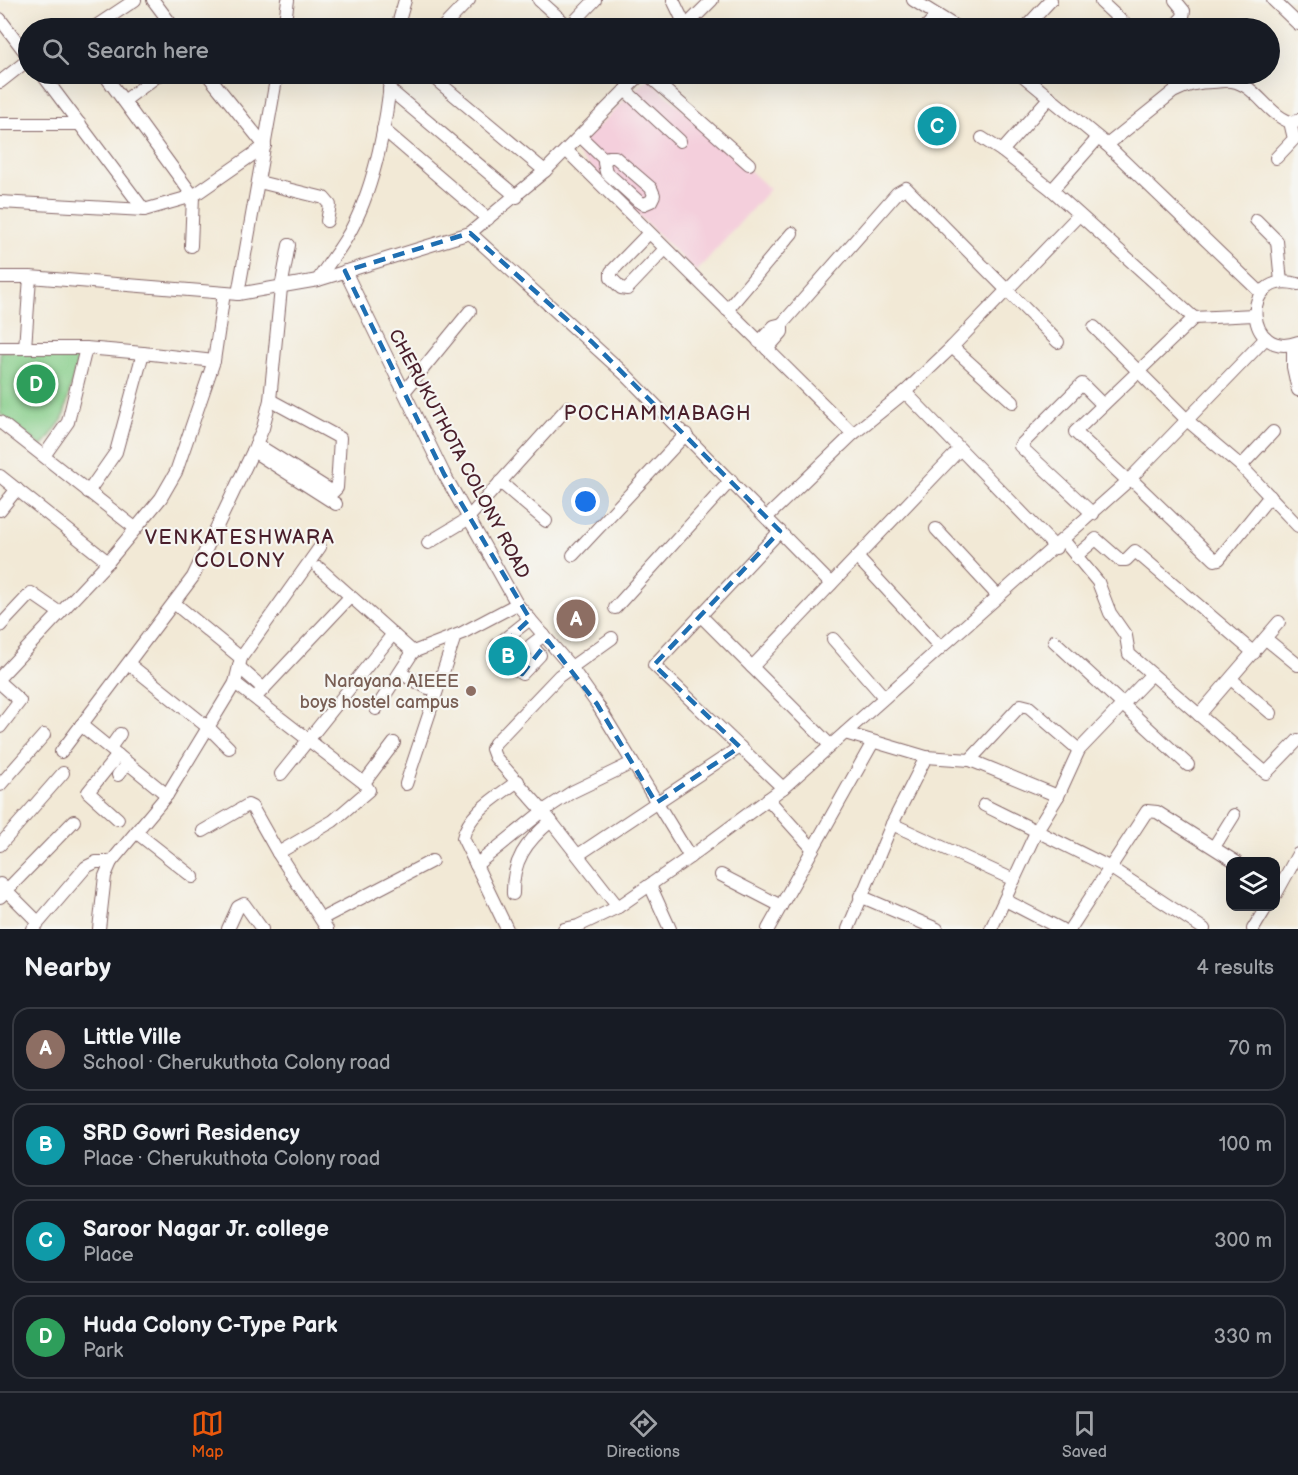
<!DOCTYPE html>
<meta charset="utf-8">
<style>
:root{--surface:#171b24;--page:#242831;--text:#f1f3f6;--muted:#9ea1a6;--line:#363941;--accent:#ea580c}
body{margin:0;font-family:"Balsamiq Sans",sans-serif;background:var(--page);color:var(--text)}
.controls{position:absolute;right:18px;bottom:18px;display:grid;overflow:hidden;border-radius:12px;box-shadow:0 6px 24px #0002}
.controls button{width:54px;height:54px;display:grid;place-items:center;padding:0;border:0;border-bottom:2px solid var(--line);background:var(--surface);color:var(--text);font:30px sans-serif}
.you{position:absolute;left:586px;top:502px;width:21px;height:21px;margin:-15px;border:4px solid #fff;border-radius:50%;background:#1a73e8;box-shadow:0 0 0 9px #1a73e833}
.badge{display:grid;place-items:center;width:39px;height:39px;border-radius:50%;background:var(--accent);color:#fff;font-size:20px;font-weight:700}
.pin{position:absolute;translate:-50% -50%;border:3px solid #fff;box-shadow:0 2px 6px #0006}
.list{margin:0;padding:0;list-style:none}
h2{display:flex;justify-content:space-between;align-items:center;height:78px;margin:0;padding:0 24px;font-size:26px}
h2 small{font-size:20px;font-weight:400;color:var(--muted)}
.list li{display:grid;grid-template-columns:39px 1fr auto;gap:18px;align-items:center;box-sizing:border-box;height:84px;margin:0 12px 12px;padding:0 12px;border:2px solid var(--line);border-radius:18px}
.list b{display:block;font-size:22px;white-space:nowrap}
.list p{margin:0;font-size:20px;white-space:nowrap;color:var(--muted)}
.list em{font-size:20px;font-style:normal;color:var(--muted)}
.icon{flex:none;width:33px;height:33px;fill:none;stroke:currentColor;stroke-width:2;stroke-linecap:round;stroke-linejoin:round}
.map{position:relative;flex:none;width:1298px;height:929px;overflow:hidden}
.search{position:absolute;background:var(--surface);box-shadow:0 6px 24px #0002;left:18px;right:18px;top:18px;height:66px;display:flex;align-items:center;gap:15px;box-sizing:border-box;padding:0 21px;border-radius:33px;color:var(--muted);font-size:22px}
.sheet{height:462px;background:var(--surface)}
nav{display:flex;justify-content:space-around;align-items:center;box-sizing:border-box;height:84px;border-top:2px solid var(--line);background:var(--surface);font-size:16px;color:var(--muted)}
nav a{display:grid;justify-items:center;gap:3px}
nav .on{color:var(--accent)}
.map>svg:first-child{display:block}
.built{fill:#f4cfdc}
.green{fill:#84cc87;stroke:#677659;stroke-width:1.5}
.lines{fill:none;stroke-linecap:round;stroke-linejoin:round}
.minor-casing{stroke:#856667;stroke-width:14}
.minor{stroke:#fff;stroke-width:12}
.marked{fill:none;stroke:#1f6fb2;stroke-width:4.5;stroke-dasharray:12 8;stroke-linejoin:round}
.education-dot{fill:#8d6e63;stroke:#f6f6f2;stroke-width:2}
.labels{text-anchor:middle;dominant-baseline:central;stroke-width:4.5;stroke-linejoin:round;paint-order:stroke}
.street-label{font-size:18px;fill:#4a1f2b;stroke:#f6f6f2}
.education-label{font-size:18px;fill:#785e54;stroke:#f6f6f2;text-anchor:end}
.neighbourhood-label{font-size:20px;letter-spacing:1.5px;fill:#4a1f2b;stroke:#f6f6f2}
</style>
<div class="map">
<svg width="1298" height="929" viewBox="0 0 1298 929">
<rect width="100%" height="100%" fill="#f6f6f2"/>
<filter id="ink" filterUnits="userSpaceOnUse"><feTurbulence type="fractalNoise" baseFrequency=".0167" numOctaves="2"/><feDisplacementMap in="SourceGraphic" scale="12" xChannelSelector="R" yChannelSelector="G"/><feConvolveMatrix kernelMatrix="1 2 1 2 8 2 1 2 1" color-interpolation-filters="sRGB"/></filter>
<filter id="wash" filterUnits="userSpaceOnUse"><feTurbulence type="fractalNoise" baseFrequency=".008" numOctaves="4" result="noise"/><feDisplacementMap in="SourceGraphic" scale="24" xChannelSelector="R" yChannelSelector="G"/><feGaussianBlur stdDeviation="1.35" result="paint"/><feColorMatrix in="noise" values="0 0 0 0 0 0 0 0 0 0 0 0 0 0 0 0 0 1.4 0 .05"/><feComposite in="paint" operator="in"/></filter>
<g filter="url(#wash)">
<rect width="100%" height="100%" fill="#f2e9d6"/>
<path class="built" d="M648 78 770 189 696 272 576 153 588 136Z"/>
<path class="green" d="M0 351 79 354 63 419 42 447 0 414Z"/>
</g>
<g filter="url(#ink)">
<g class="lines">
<g class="minor-casing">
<g id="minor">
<path d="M153 0 174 28"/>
<path d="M539 0 570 28"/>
<path d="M673 0 686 27"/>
<path d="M913 0 958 28"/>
<path d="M1273 0 1298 24"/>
<path d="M1101 2 1129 28"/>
<path d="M0 19 28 56"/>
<path d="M93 28 135 0"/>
<path d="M284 28 288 0"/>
<path d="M397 28 405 0"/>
<path d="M442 28 469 0"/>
<path d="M568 28 595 0"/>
<path d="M684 28 712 0"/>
<path d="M925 28 937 15"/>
<path d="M1025 28 1051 0"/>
<path d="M1172 28 1183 17 1184 11 1175 0"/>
<path d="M42 74 144 210"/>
<path d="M104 74 193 196 191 246"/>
<path d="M429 74 545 171"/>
<path d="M619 74 630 84"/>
<path d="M647 74 749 164"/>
<path d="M1021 74 1107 145 1261 293"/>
<path d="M885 75 886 74"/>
<path d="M0 82 28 60"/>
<path d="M389 89 517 197"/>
<path d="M625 90 680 141"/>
<path d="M1050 97 1002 151 1052 190 1194 318 1254 315"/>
<path d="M124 101 160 74"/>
<path d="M0 124H80"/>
<path d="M383 129 488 219"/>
<path d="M581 137 604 159"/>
<path d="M982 138 1002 151"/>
<path d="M1107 145 1173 92C1186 85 1199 82 1213 82 1219 82 1226 80 1232 81 1257 85 1269 118 1294 123L1298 120"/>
<path d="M567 151 853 434"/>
<path d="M608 157H615L651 188 654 195 651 201 644 204 638 201 606 172 604 163Z"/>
<path d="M1276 158 1294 139 1290 122"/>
<path d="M259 182 324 198 330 205 327 221"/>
<path d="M1052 190 1098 138"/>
<path d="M0 202 144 210 193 196 265 146 207 74"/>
<path d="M1256 220 1277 241 1281 282"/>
<path d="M470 233 627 376 831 584"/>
<path d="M648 234 611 272V278L621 288 627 289 665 249"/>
<path d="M345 271 444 474 517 604 571 667 597 704 690 857"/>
<path d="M0 277H30L238 294 318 280 470 233 545 171 641 74"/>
<path d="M318 280C329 262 344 245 353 226 375 183 387 121 391 74"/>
<path d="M1298 284C1237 269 1246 362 1298 342"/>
<path d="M238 294 277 74"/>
<path d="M727 310 792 233"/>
<path d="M782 324 897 193 906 188 1058 342"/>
<path d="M1094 327 1188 421 1241 466 1298 526"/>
<path d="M759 342 774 326 782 324V332L767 349"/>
<path d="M1293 344V367L1298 390"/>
<path d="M952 347 1013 402"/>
<path d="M0 348H86L143 353"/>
<path d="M25 348 30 277"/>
<path d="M404 392 470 311"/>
<path d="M905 392 1056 548"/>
<path d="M0 422 135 528"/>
<path d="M256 444 333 492 337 488 340 438 270 400"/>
<path d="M253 451 336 504"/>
<path d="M44 456 68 422 86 348"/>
<path d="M1241 466 1273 432"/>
<path d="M0 476 108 562"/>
<path d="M1131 479 1215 560 1219 559 1270 496"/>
<path d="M1128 481 1075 432 1194 318"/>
<path d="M500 482 546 521"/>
<path d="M88 492 116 452 143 353 214 361"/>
<path d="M0 510 17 489"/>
<path d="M1093 514 1020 446 1082 384 1102 404"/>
<path d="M767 517 853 434 905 392 952 347 1079 215"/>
<path d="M468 518 568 407"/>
<path d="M936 529 998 596"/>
<path d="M780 531 654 665 783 788"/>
<path d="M1064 541 1098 582 1110 613 1126 636 1129 654 1266 773 1298 740"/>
<path d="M428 543 468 519"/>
<path d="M573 555 686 434"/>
<path d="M1076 556 1096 539 1120 560H1126L1135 551 1254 653"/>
<path d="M857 557 940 647"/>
<path d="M319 568 413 652"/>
<path d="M174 603 241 658"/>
<path d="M615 608 731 480"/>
<path d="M700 615 830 745"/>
<path d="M530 619 497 645 494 653 522 674 540 655 531 645 544 635"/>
<path d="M0 626 31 593 60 613"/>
<path d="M612 638 559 676 495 743 492 749 495 757 543 811 618 907"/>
<path d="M833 639 884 697"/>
<path d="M1266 639 1298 665"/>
<path d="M1054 641 1188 765"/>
<path d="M129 664 210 729 229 748"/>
<path d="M239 667 264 689"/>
<path d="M752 667 960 449"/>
<path d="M400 673 428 688"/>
<path d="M0 677 108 562 161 498 176 472 214 361 224 293"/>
<path d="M1231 679 1271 713"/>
<path d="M0 683 20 701 0 727"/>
<path d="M235 683 364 783 369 790 333 821 278 853 327 929"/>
<path d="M255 698 350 597"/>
<path d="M376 709 413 652 462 633 517 604"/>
<path d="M1199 715 1279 622"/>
<path d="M81 725 167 795"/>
<path d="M845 733 926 757 970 760 1058 796"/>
<path d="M110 748 120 734"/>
<path d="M61 752 193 577 253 451 263 428 270 400 281 288 289 245"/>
<path d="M118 755 88 792 118 819"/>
<path d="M970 760 1021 705 1029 707 1079 750"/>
<path d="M281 774 393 634"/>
<path d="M118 775 127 763"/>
<path d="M364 783 394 743"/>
<path d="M406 784 455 636"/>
<path d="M0 785 44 735"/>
<path d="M768 799 813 849"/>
<path d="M984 805 1111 868 1204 929"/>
<path d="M892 824 1014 880"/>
<path d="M203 831 248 805 252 807 278 853"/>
<path d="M137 833 193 877"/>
<path d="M0 845 63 773"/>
<path d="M1214 847 1234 815"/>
<path d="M578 855 740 747"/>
<path d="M476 865 543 811 572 792 632 763"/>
<path d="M721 875 781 906"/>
<path d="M0 884 38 922"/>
<path d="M650 885 670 929"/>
<path d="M513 894C512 861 526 842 551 821"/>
<path d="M1276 894 1298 854"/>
<path d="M860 896 937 929"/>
<path d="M0 897 74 821"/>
<path d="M1005 900 1061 929"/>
<path d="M321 919 432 861"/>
<path d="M33 929 86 867 96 862H111"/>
<path d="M99 929 105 876 111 862 167 795 235 683 241 658 320 547"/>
<path d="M228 929 238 907 244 904 262 929"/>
<path d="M507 929 463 838C468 813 498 796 518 781"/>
<path d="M564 929 578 926 618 907 690 857 783 788 1128 481 1266 338"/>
<path d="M768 929 873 742"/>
<path d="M848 929 892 824 926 757"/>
<path d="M991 929 1037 830 1058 796 1079 750 1151 675"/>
<path d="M1070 929 1147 811 1157 812 1236 862"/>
<path d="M1253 929 1267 906"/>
</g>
</g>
<use href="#minor" class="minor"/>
</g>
</g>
<path class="marked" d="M470 233 592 342 780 531 654 665 740 747 656 803 597 704 548 641 522 674 494 653 530 619 444 474 345 271Z"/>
<circle class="education-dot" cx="471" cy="691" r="6"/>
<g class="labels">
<g class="street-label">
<text transform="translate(459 454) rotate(62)">CHERUKUTHOTA COLONY ROAD</text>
</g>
<g class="education-label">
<text x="459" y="681">Narayana AIEEE<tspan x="459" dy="21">boys hostel campus</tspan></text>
</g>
<g class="neighbourhood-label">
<text x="658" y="414">POCHAMMABAGH</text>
<text x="240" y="538">VENKATESHWARA<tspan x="240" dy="23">COLONY</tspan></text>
</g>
</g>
</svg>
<div class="controls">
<button><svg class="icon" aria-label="layers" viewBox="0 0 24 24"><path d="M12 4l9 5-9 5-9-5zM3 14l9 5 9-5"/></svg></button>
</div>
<div class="you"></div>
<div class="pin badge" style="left:576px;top:619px;background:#8d6e63">A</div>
<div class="pin badge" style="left:508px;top:656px;background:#0f9aa8">B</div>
<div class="pin badge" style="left:937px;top:126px;background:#0f9aa8">C</div>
<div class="pin badge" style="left:36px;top:384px;background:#2e9e5b">D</div>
<div class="search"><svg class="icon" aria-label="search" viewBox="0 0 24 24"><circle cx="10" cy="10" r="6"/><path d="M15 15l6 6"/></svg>Search here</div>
</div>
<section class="sheet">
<h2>Nearby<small>4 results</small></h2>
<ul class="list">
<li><span class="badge" style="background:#8d6e63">A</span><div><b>Little Ville</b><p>School · Cherukuthota Colony road</p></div><em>70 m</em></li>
<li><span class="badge" style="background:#0f9aa8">B</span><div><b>SRD Gowri Residency</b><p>Place · Cherukuthota Colony road</p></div><em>100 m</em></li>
<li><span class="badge" style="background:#0f9aa8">C</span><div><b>Saroor Nagar Jr. college</b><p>Place</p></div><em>300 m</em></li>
<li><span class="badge" style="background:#2e9e5b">D</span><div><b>Huda Colony C-Type Park</b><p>Park</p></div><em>330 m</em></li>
</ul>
</section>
<nav>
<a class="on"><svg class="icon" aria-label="map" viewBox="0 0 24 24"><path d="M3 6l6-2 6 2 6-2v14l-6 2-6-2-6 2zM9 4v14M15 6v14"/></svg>Map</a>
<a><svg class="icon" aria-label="directions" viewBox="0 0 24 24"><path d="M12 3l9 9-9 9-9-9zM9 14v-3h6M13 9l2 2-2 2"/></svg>Directions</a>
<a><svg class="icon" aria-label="saved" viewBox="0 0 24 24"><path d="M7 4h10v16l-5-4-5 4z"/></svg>Saved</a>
</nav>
